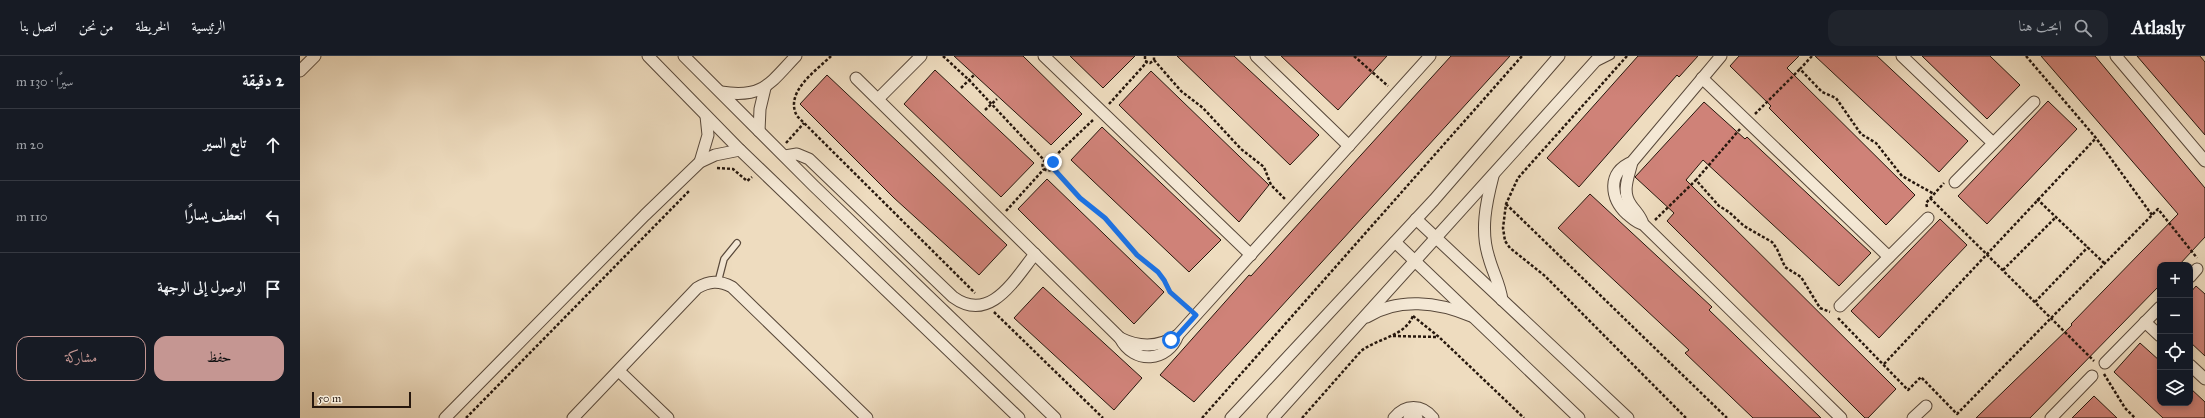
<!DOCTYPE html>
<html lang="ar">
<meta charset="utf-8">
<style>
:root{--surface:#171b24;--page:#20242c;--text:#f1f3f6;--muted:#9ea1a6;--line:#363941;--accent:#c59692}
body{margin:0;font-family:"IM FELL Great Primer",Amiri,serif;background:var(--page);color:var(--text);direction:rtl}
.controls{position:absolute;right:12px;bottom:12px;display:grid;overflow:hidden;border-radius:8px;box-shadow:0 2px 6px #0003}
.controls button{width:36px;height:36px;display:grid;place-items:center;padding:0;border:0;border-bottom:1px solid var(--line);background:var(--surface);color:var(--text);font:20px sans-serif}
.scale{position:absolute;left:12px;bottom:10px;width:99px;box-sizing:border-box;padding-left:4px;border:2px solid #26170d;border-top:0;font-size:11px;line-height:14px;white-space:nowrap;color:#26170d;-webkit-text-stroke:3px #f4e8d5;paint-order:stroke}
.stop{position:absolute;width:12px;height:12px;margin:-9px;border:3px solid #1a73e8;border-radius:50%;background:#fff}
.stop.end{background:#1a73e8;border-color:#fff;box-shadow:0 1px 4px #0008}
.list{margin:0;padding:0;list-style:none}
h2{display:flex;justify-content:space-between;align-items:center;height:52px;margin:0;padding:0 16px;font-size:17px}
h2 small{font-size:13px;font-weight:400;color:var(--muted)}
.list li{display:grid;grid-template-columns:26px 1fr auto;gap:12px;align-items:center;box-sizing:border-box;height:72px;padding:0 16px;border-top:1px solid var(--line)}
.list b{display:block;font-size:15px;white-space:nowrap}
.list em{font-size:13px;font-style:normal;color:var(--muted)}
.actions{display:flex;gap:8px;padding:12px 16px}
.actions a{flex:1;padding:9px 0;border:1px solid var(--accent);border-radius:12px;text-align:center;font-size:14px;color:var(--accent)}
.actions .main{background:var(--accent);color:#111}
.icon{flex:none;width:22px;height:22px;fill:none;stroke:currentColor;stroke-width:2;stroke-linecap:round;stroke-linejoin:round}
.map{position:relative;flex:none;width:1905px;height:362px;overflow:hidden;direction:ltr}
header{display:flex;align-items:center;gap:24px;box-sizing:border-box;height:56px;padding:0 20px;background:var(--surface);border-bottom:1px solid var(--line)}
header strong{font-size:19px}
nav{display:flex;gap:22px;margin-inline-start:auto;font-size:14px}
.search{width:280px;height:36px;background:var(--page);display:flex;align-items:center;gap:10px;box-sizing:border-box;padding:0 14px;border-radius:12px;color:var(--muted);font-size:15px}
main{display:flex}
aside{flex:1;background:var(--surface)}
.map>svg:first-child{display:block}
.building{fill:#cf8278;stroke:#26170d}
.lines{fill:none;stroke-linecap:round;stroke-linejoin:round}
.service-casing{stroke:#58483a;stroke-width:8}
.minor-casing{stroke:#58483a;stroke-width:13}
.path{stroke:#26170d;stroke-width:2.5;stroke-dasharray:3 2;stroke-linecap:butt}
.service{stroke:#f4e8d5;stroke-width:5.5}
.minor{stroke:#f4e8d5;stroke-width:11}
.route{stroke:#1a73e8;stroke-width:5}
</style>
<header>
<strong>Atlasly</strong>
<div class="search"><svg class="icon" aria-label="search" viewBox="0 0 24 24"><circle cx="10" cy="10" r="6"/><path d="M15 15l6 6"/></svg>ابحث هنا</div>
<nav><a>الرئيسية</a><a>الخريطة</a><a>من نحن</a><a>اتصل بنا</a></nav>
</header>
<main>
<div class="map">
<svg width="1905" height="362" viewBox="0 0 1905 362">
<rect width="100%" height="100%" fill="#eedcbf"/>
<filter id="stains"><feTurbulence type="fractalNoise" baseFrequency=".005" numOctaves="4"/><feColorMatrix values="0 0 0 0 .2 0 0 0 0 .09 0 0 0 0 .02 0 0 0 .5 -.17"/></filter>
<radialGradient id="worn" r=".72"><stop offset=".6" stop-color="#630" stop-opacity="0"/><stop offset="1" stop-color="#630" stop-opacity=".3"/></radialGradient>
<g class="building">
<path d="M654 0H723L782 58 751 89Z"/>
<path d="M770 0H835L803 32Z"/>
<path d="M877 0H934L1019 79 990 109Z"/>
<path d="M981 0H1087L1038 54Z"/>
<path d="M1151 0H1210L894 346 860 319 949 219 951 220Z"/>
<path d="M1338 0H1398L1379 21 1377 19 1279 131 1247 102Z"/>
<path d="M1439 0H1499L1487 12 1615 139 1586 169 1469 52 1471 50 1430 10Z"/>
<path d="M1515 0H1577L1668 85 1639 116Z"/>
<path d="M1622 0H1690L1720 29 1687 63Z"/>
<path d="M1741 0H1795L1905 132V181L1879 209H1860V229L1730 362H1676L1772 269 1771 268 1878 158Z"/>
<path d="M1837 0H1900L1905 6V79Z"/>
<path d="M635 14 734 107 701 141 604 48Z"/>
<path d="M851 15 969 129 939 166 819 49Z"/>
<path d="M527 19 707 189 679 219 594 142 500 48Z"/>
<path d="M1748 45 1777 73 1687 168 1658 140Z"/>
<path d="M1404 46 1445 83 1447 81 1571 197 1539 230 1403 104 1386 124 1596 333 1568 362H1565L1367 165 1374 157 1335 121Z"/>
<path d="M802 71 921 184 889 216 771 104Z"/>
<path d="M747 123 864 236 834 268 718 153Z"/>
<path d="M1290 138 1412 251 1409 254 1521 362H1453L1385 297 1389 294 1258 172Z"/>
<path d="M1640 163 1667 189 1579 282 1551 255Z"/>
<path d="M1896 230 1905 238V300L1890 286V237Z"/>
<path d="M743 231 842 322 814 354 714 262Z"/>
<path d="M1840 287 1860 305V347H1890V332L1905 346V362H1863L1814 316Z"/>
<path d="M1794 340 1817 362H1772Z"/>
</g>
<g class="lines">
<g class="service-casing">
<g id="service">
<path d="M1299 6 1311 0"/>
<path d="M418 226 424 203 437 187"/>
</g>
</g>
<g class="minor-casing">
<g id="minor">
<path d="M348 0 440 94 719 362"/>
<path d="M384 0 514 130 755 362"/>
<path d="M744 0 951 199"/>
<path d="M956 0 1049 90"/>
<path d="M1602 0 1693 87"/>
<path d="M1816 0 1905 105"/>
<path d="M0 15 15 0"/>
<path d="M556 22 820 282C834 309 868 306 878 279"/>
<path d="M1402 22 1589 201"/>
<path d="M421 36C463 43 470 27 496 0"/>
<path d="M578 43 621 0"/>
<path d="M459 75 460 53 465 32"/>
<path d="M485 100 497 98 509 103 653 241C690 268 714 224 735 198"/>
<path d="M400 106 408 79 406 60"/>
<path d="M1332 106C1329 120 1321 135 1331 149 1335 155 1341 160 1343 168L1541 362"/>
<path d="M1193 120C1186 147 1180 175 1189 202 1193 217 1200 228 1202 244"/>
<path d="M1655 126 1734 46"/>
<path d="M1116 163 1328 362"/>
<path d="M1343 168C1336 167 1332 162 1327 158 1310 142 1307 116 1332 106L1421 0"/>
<path d="M1095 186 1279 362"/>
<path d="M1890 221 1897 213"/>
<path d="M1540 250 1628 162"/>
<path d="M1067 261C1098 241 1138 246 1171 260"/>
<path d="M1845 266 1860 280"/>
<path d="M820 282C840 292 860 291 878 279L1130 0"/>
<path d="M1805 307 1860 251"/>
<path d="M1890 309 1905 323"/>
<path d="M319 315 368 362"/>
<path d="M145 362 345 159 400 106 415 99 440 94"/>
<path d="M273 362 397 232C409 225 419 224 432 231L567 362"/>
<path d="M931 362 1134 144 1259 0"/>
<path d="M973 362 1300 0"/>
<path d="M1094 362C1105 348 1122 348 1133 362"/>
<path d="M1109 362H1117"/>
<path d="M1613 362 1626 350"/>
<path d="M1751 362 1792 320"/>
</g>
</g>
<g class="path">
<path d="M531 0C516 15 484 36 497 60L675 237"/>
<path d="M643 0 669 24 744 104"/>
<path d="M845 0V5L850 7 854 4V0"/>
<path d="M1054 0 1088 30"/>
<path d="M1327 0 1218 122 1206 148 1203 172 1205 185 1210 192 1245 220 1386 362"/>
<path d="M1512 0 1500 13 1522 36 1536 42 1561 78 1576 87 1602 120 1634 138"/>
<path d="M1726 0 1796 82 1852 159"/>
<path d="M854 4 881 35 903 52 941 93 964 111 971 129 986 144"/>
<path d="M661 32 674 19"/>
<path d="M809 48 847 6"/>
<path d="M685 54 697 43"/>
<path d="M1455 58 1500 13"/>
<path d="M1440 73 1396 124 1419 150 1429 156 1444 170 1472 186 1477 193 1485 211 1501 221 1520 252 1530 256"/>
<path d="M486 87 504 67"/>
<circle cx="748" cy="109" r="5.5"/>
<path d="M751 104 794 63"/>
<path d="M752 111 780 142 805 163 837 199 858 216 865 224 870 236 889 252"/>
<path d="M417 112 433 113 447 125 452 121"/>
<path d="M1630 142 1794 305"/>
<path d="M1737 143 1804 207"/>
<path d="M1206 148 1427 362"/>
<path d="M1627 151 1626 147 1644 127"/>
<path d="M706 155 744 113"/>
<path d="M1355 164 1396 124"/>
<path d="M1703 214 1756 161"/>
<path d="M1735 246 1788 191"/>
<path d="M694 256 803 362"/>
<path d="M1113 260 1139 281 1224 362"/>
<path d="M1538 262 1608 334 1621 321 1657 358 1858 153 1897 202"/>
<path d="M1093 280 1138 281"/>
<path d="M1584 308 1796 82"/>
<path d="M1804 318 1825 352 1835 362"/>
<path d="M166 362 390 134"/>
<path d="M902 362 1222 0"/>
<path d="M1002 362 1061 295C1078 282 1104 281 1113 260"/>
</g>
<use href="#service" class="service"/>
<use href="#minor" class="minor"/>
</g>
<g class="lines">
<path class="route" d="M753 106 752 111 780 142 805 162 837 199 858 216 864 224 870 236 896 259 878 279 871 284"/>
</g>
<rect width="100%" height="100%" filter="url(#stains)"/>
<rect width="100%" height="100%" fill="url(#worn)"/>
</svg>
<div class="controls">
<button>+</button>
<button>−</button>
<button><svg class="icon" aria-label="locate" viewBox="0 0 24 24"><circle cx="12" cy="12" r="6"/><path d="M12 2v4M12 18v4M2 12h4M18 12h4"/></svg></button>
<button><svg class="icon" aria-label="layers" viewBox="0 0 24 24"><path d="M12 4l9 5-9 5-9-5zM3 14l9 5 9-5"/></svg></button>
</div>
<div class="scale">50 m</div>
<div class="stop" style="left:871px;top:284px"></div>
<div class="stop end" style="left:753px;top:106px"></div>
</div>
<aside>
<h2>2 دقيقة<small>سيرًا · 130 m</small></h2>
<ul class="list">
<li><svg class="icon" aria-label="ahead" viewBox="0 0 24 24"><path d="M12 20V5M6 11l6-6 6 6"/></svg><div><b>تابع السير</b></div><em>20 m</em></li>
<li><svg class="icon" aria-label="left" viewBox="0 0 24 24"><path d="M17 20v-9H6M10 6l-5 5 5 5"/></svg><div><b>انعطف يسارًا</b></div><em>110 m</em></li>
<li><svg class="icon" aria-label="arrive" viewBox="0 0 24 24"><path d="M6 21V4h12l-3 4 3 4H6"/></svg><div><b>الوصول إلى الوجهة</b></div></li>
</ul>
<div class="actions"><a class="main">حفظ</a><a>مشاركة</a></div>
</aside>
</main>
